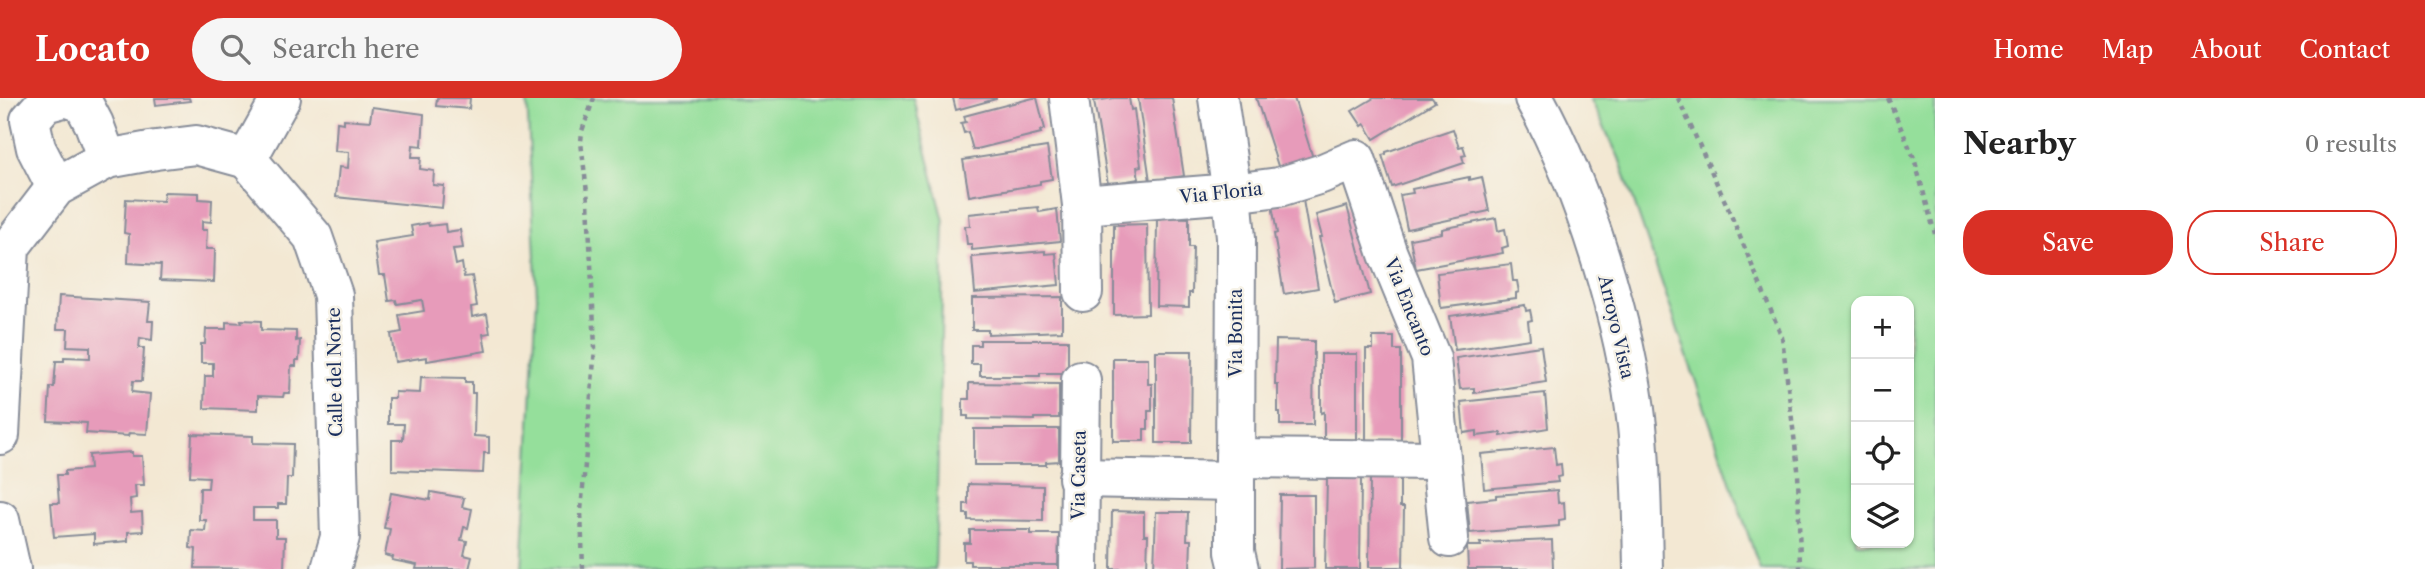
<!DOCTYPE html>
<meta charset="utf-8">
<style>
:root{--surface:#fff;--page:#f6f6f6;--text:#222;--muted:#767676;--line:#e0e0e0;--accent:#d93025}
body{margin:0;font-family:"Libre Caslon Text",serif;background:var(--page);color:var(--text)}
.controls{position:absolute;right:21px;bottom:21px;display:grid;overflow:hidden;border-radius:14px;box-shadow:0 2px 5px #0004}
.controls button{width:63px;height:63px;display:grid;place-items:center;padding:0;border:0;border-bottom:2px solid var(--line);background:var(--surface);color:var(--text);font:35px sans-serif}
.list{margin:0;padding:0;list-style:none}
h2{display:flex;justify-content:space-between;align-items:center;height:91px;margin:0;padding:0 28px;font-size:30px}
h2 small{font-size:23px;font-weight:400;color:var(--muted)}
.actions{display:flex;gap:14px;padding:21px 28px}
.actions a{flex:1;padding:16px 0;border:2px solid var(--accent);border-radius:28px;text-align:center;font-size:24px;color:var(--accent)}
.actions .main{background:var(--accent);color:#fff}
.icon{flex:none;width:38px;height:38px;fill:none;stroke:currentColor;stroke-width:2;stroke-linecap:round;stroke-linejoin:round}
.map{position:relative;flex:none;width:1935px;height:471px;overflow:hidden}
header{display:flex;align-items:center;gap:42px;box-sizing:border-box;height:98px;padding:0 35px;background:var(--accent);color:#fff}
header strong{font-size:33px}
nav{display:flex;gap:38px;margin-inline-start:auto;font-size:24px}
.search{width:490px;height:63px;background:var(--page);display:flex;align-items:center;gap:18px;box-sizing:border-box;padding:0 24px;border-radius:38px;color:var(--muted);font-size:26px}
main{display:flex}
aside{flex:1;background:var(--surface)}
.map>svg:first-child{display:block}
.green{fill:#95df9b;stroke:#58877c;stroke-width:2;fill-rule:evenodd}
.building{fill:#e79bba}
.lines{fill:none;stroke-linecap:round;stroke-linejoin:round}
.minor-casing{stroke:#878c98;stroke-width:42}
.path{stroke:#878c98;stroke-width:4.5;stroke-dasharray:5 5;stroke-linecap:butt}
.minor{stroke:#fff;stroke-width:38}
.labels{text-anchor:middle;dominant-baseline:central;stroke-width:5;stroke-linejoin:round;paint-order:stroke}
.street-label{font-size:18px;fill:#1b2f5e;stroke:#f7f3e8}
</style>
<header>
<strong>Locato</strong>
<div class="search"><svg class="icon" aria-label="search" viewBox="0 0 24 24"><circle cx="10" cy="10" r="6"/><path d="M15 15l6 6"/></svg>Search here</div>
<nav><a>Home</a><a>Map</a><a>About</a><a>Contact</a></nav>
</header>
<main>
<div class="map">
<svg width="1935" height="471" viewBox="0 0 1935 471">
<rect width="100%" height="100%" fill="#f7f3e8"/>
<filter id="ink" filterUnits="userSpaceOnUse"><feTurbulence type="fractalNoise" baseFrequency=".0143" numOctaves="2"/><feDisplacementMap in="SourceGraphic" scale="14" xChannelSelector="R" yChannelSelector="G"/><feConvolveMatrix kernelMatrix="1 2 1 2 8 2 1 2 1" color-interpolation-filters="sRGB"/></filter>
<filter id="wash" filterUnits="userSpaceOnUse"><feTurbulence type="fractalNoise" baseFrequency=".00686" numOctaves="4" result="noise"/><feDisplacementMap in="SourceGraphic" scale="28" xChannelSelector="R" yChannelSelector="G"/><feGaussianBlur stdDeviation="1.57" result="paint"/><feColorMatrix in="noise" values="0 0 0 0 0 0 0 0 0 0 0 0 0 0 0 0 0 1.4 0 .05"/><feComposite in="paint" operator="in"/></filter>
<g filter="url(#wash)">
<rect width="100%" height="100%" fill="#f3e8d3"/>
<g class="green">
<path d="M527 0H913L944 123 935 471H522L537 199Z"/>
<path d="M1590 0H1935V471H1760L1619 60ZM1856 203H1909V445H1856Z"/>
</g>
<g id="blocks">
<g class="building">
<path d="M155 0H189L190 3 156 7Z"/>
<path d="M437 0H470L469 11 436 8Z"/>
<path d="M953 0H996V1L956 12Z"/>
<path d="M1033 0H1037L1045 31 1040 33 1041 35 973 52 968 34 964 35 961 25 966 24 964 18Z"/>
<path d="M1114 0H1129L1131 12 1134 11 1141 68 1137 69 1139 81 1108 86 1094 3Z"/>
<path d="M1138 0H1172L1184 78 1150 83Z"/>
<path d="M1256 0H1294L1313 60 1279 71Z"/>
<path d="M1374 0H1432L1435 4 1374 41 1365 26 1362 28 1352 13Z"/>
<path d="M372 9 424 16 422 48 413 47 412 59H421L420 71 434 73 433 87 444 88 442 110 336 99 339 69 348 70 349 54 335 53 337 24 344 25V21L370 23Z"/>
<path d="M1453 31 1459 49 1463 48 1466 57 1462 58 1464 65 1392 89 1382 57 1386 56V54Z"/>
<path d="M1047 49 1052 81 1040 83V86L969 98 963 62Z"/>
<path d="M1469 79V82L1482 79 1489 113 1407 131 1400 97 1413 95 1412 91Z"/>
<path d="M164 94 199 95V101L212 102 211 124 202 123V132H207L206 151H215L214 184 160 182 161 167 128 165 129 136 124 135 126 101 163 103Z"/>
<path d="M1303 102 1318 190 1284 196 1274 136 1277 135 1272 107Z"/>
<path d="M1347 108 1370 196 1335 205 1319 139H1322L1316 117Z"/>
<path d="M1038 109 1039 114 1057 111 1060 143 972 152V146H967L965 128H970L969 116Z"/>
<path d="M1157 119 1189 120V149H1193L1192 195H1189V209L1156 208Z"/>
<path d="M1496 120 1498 133 1505 131 1508 148 1502 150 1503 155 1416 171 1410 141 1442 135V131Z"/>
<path d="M428 125 429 128 445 126 446 134 460 132 463 150 453 151 456 167 462 165 464 179 472 178 477 208 471 209 472 219 487 216 490 235 483 236 486 253 427 263V259L395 264 391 236 402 234 399 217 424 213 422 202 397 206 396 202 389 203 385 177H379L374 144 413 138 411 128Z"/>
<path d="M1147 126 1148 216 1114 217V127Z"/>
<path d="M1045 153V156L1056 155 1059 187 975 195 972 159Z"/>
<path d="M1511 166 1513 183H1517L1519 194 1516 195V200L1441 210 1437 175Z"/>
<path d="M59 198 150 204 148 223H153L152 242 140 240 139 250H144L142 283H133L132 294 150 296 147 336 129 335 128 338 86 335 87 325 48 323 50 289H54L56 263H64V259L90 260V249L67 248 68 231H57Z"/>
<path d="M1062 199V233L988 236V232H972V200Z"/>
<path d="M1525 207 1526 213 1530 212 1532 222 1528 223 1530 241 1455 252 1450 218Z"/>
<path d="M241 222 261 223V232L296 233V243L300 242 299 262H296V268H291L290 295H284L283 299 258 298V312L204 310 205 278H213V265H201V246H205L206 231H226V224L242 225Z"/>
<path d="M1373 239H1394V252H1401V343H1366V251H1373Z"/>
<path d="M980 242H1068V275H1040V278H980V266H971V247H980Z"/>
<path d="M1276 242 1314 243 1313 327H1280V314H1278V287H1275Z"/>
<path d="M1541 248 1546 284 1474 295V290L1460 291 1456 260Z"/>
<path d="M1156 253H1192L1191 345H1156Z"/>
<path d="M1321 256H1357V343L1324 344V314L1321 315Z"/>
<path d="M1113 260H1148V286H1152V313H1148V331H1144V343H1113Z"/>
<path d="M421 279 465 280V284H472V295H475L474 338 489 339V355H484L483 375 392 372V342H403L404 326H388V300H395V294L420 295Z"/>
<path d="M969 285 1059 286V320H1035V322L968 321V318H963V301H969Z"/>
<path d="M1545 295 1548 330 1501 338V335L1477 338V333L1464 335 1461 304Z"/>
<path d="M974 331H1059V363L1046 364V367H974Z"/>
<path d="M192 336 253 338V345L293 346 292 380H287L286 406H278V410H253V422H276V439H285L284 471 195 470 196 451 190 450 191 432 205 433 206 422H199L200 390H208L209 379 190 378Z"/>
<path d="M1554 349 1556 367 1561 366 1562 378 1557 379 1558 384 1484 391 1481 356Z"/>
<path d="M132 354V358H142L144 387H135L136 400 130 401 131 415 142 414 143 433 128 434V443L94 446V436L54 439 51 405H59L57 377H65V373L90 371 89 357Z"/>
<path d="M1327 381H1361L1360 471H1325Z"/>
<path d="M1370 381H1400V409H1404L1403 469H1369Z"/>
<path d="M968 386 1043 388V423L968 422V416H964V406H968Z"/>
<path d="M1557 392 1558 405 1564 404 1565 421 1559 422V428L1470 435 1467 403 1496 400V397Z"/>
<path d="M431 394 464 400 462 409 472 411 468 430 464 429 461 442 467 443 464 457 472 459 469 471H416L417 467 392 462 393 459 385 457 390 431 384 430 391 395 430 402Z"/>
<path d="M1280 397H1314V470L1279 471Z"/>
<path d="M1112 413 1144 414V437H1148L1147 471H1111Z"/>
<path d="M1156 414H1188L1187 442H1191L1190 471H1154Z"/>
<path d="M970 432H1031V436H1059L1058 467H970V463H964V445H970Z"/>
<path d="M1552 442 1553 471H1468L1467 448H1481L1480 445Z"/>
</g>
</g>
</g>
<g filter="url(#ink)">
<use href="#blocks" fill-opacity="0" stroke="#878c98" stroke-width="2"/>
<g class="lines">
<g class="minor-casing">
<g id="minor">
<path d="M69 0 83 5 94 26 107 61"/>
<path d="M1069 0 1082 107 1083 194"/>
<path d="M1218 0 1232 95 1236 140 1235 383V454L1239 471"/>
<path d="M1534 0C1584 90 1626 226 1637 328 1642 375 1642 423 1643 471"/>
<path d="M247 61 313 139 333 197 340 439 331 471"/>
<path d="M247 61 281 0"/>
<path d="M56 89 36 50 30 22 45 5 64 0"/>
<path d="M1082 107 1232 95 1279 89 1321 76 1356 61 1388 156 1431 260 1449 440"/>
<path d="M0 337 10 149 56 89 107 61 156 52 196 47 247 61"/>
<path d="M1235 360 1441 362"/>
<path d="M1078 380 1235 383"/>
<path d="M0 422 11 471"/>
<path d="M1079 471 1081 282"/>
</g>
</g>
<g class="path">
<path d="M1678 0 1728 110 1782 239 1798 371 1800 471"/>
<path d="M1888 0 1914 60 1935 136"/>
<path d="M583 471 581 413 595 250 588 103 581 44 582 33 594 0"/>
</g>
<use href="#minor" class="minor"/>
</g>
</g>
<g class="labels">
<g class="street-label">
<text transform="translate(1221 95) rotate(-6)">Via Floria</text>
<text transform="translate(1409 209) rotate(68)">Via Encanto</text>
<text transform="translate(1616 229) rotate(77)">Arroyo Vista</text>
<text transform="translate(1236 235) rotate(-90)">Via Bonita</text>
<text transform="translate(335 274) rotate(-91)">Calle del Norte</text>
<text transform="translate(1079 377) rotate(-89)">Via Caseta</text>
</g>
</g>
</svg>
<div class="controls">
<button>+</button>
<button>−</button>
<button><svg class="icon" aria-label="locate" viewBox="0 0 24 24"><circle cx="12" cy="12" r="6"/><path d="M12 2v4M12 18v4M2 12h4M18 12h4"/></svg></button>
<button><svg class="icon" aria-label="layers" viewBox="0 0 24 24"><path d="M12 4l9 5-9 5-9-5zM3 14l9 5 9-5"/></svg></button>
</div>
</div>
<aside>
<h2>Nearby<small>0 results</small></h2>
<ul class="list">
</ul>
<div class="actions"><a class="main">Save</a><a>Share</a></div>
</aside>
</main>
